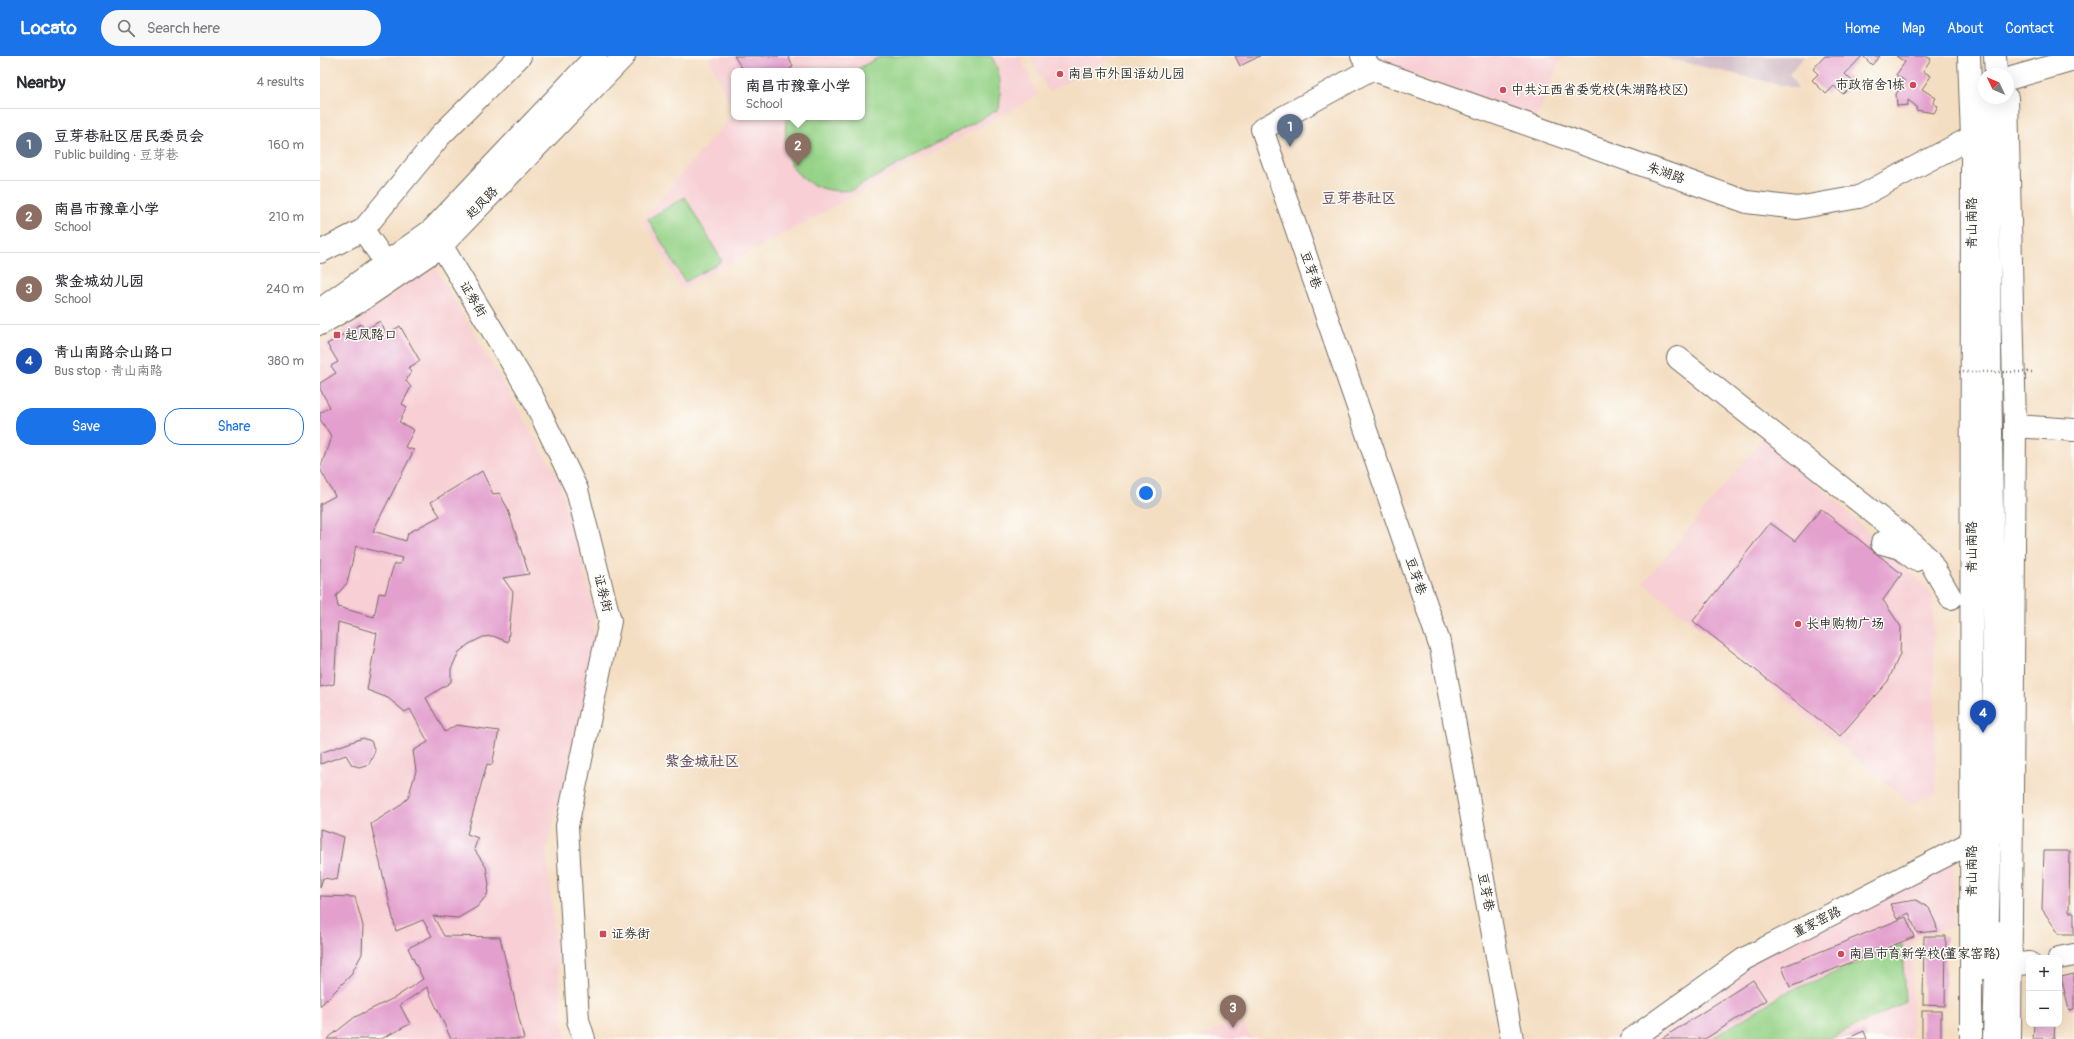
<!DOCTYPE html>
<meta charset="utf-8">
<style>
:root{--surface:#fff;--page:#f7f7f7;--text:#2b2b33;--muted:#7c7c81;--line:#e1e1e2;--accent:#1a73e8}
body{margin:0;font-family:Pangolin,"LXGW WenKai TC",sans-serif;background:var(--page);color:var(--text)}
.controls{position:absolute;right:12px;bottom:12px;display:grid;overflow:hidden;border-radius:8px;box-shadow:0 4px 16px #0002}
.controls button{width:36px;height:36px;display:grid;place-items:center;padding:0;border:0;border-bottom:1px solid var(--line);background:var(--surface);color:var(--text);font:20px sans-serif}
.compass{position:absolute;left:1658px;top:12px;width:36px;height:36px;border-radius:50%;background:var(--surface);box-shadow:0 4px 16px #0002;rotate:314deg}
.you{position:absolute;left:826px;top:437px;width:14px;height:14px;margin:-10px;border:3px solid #fff;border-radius:50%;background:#1a73e8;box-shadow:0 0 0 6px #1a73e833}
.badge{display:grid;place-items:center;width:26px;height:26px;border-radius:50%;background:var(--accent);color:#fff;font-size:13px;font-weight:700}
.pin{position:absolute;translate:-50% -33px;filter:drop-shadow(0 1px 2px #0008)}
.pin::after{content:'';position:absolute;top:21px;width:14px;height:12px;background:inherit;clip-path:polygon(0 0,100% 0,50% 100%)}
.popup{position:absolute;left:411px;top:12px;width:134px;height:52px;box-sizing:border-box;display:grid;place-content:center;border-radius:8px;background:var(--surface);filter:drop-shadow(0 1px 3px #0005);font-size:13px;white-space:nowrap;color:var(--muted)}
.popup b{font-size:15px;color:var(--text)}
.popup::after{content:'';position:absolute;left:50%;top:100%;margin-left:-8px;border:8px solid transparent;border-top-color:var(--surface)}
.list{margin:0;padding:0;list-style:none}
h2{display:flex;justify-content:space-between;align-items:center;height:52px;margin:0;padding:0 16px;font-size:17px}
h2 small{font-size:13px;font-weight:400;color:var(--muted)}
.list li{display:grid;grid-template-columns:26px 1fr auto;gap:12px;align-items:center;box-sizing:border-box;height:72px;padding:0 16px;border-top:1px solid var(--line)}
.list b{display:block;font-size:15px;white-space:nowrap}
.list p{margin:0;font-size:13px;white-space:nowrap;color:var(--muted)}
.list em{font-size:13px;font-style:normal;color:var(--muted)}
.actions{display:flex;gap:8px;padding:12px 16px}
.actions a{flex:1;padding:9px 0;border:1px solid var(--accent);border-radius:16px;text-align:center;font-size:14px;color:var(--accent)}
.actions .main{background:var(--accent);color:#fff}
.icon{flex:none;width:22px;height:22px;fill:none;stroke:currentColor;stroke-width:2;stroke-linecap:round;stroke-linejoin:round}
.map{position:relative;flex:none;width:1754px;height:983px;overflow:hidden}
header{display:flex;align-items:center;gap:24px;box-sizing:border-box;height:56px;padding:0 20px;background:var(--accent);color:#fff}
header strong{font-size:19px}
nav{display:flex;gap:22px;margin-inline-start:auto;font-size:14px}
.search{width:280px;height:36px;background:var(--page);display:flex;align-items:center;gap:10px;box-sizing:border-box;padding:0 14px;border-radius:22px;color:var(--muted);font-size:15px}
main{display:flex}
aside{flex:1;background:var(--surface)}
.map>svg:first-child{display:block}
.built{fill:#f7cfd4;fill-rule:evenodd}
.industrial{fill:#d2bdc8}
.green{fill:#96d388;stroke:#607f5a}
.building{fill:#e39fce;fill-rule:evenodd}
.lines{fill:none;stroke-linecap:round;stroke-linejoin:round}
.minor-casing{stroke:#716a60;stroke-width:24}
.major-casing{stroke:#716a60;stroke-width:24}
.minor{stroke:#fff;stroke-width:22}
.major{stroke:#fff;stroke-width:22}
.path-bridge{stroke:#716a60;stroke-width:2.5;stroke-dasharray:1 3;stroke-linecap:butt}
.poi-dot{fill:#d1495b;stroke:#fdfcf7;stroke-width:1.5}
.labels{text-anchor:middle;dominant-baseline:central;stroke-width:3;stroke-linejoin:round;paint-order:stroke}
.poi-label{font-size:13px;fill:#2b2b2b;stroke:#fdfcf7;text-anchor:start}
.street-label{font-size:13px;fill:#2b2b2b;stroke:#fdfcf7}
.quarter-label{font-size:15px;font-weight:bold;fill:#6b5464;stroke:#fdfcf7}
</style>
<header>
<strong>Locato</strong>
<div class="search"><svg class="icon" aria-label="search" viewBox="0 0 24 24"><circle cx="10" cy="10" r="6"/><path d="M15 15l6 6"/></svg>Search here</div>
<nav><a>Home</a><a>Map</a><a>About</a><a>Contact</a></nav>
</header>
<main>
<aside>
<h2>Nearby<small>4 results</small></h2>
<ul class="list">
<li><span class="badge" style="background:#5c6f8a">1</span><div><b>豆芽巷社区居民委员会</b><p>Public building · 豆芽巷</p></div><em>160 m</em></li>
<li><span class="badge" style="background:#8d6e63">2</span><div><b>南昌市豫章小学</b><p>School</p></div><em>210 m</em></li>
<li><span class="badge" style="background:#8d6e63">3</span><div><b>紫金城幼儿园</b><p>School</p></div><em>240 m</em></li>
<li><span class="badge" style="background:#1a4fb4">4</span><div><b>青山南路佘山路口</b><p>Bus stop · 青山南路</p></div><em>380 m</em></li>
</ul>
<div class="actions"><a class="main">Save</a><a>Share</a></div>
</aside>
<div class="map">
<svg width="1754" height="983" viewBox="0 0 1754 983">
<rect width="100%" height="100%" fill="#fdfcf7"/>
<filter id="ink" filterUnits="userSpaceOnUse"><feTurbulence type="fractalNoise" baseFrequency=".025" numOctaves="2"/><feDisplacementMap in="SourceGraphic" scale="8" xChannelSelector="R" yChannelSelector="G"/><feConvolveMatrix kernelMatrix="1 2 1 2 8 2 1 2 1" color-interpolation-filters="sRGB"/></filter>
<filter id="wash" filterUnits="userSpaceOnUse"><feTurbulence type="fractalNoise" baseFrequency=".012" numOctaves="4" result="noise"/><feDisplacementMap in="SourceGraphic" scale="16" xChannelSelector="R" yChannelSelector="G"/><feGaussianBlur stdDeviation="0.9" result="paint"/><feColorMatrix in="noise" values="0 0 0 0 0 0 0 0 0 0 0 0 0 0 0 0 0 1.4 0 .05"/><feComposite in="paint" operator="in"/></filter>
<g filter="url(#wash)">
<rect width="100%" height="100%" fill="#f4dec2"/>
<g class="built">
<path d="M388 0H700L718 39 361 234 323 163 414 57ZM414 15H542V61H414Z"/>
<path d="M709 0H794L729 36Z"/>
<path d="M1054 0H1242L1217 61 1059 7Z"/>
<path d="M114 209 236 418 252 463 274 555 273 590 267 636 226 795 244 968 247 983H0V290Z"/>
<path d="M1446 379 1613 538 1616 737 1592 748 1324 527Z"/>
<path d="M1634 804 1633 871 1597 881 1593 886 1591 981 1586 983H1321L1425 910Z"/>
<path d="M919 960 932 983H880Z"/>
</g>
<path class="industrial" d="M1337 0H1485L1469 17 1478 33Z"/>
<g class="green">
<path d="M561 0H671C682 16 681 35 679 53L532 134C505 138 475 127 467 98 464 87 466 74 466 63L467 61H542V15H534Z"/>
<path d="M365 141 402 205 365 226 328 163Z"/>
<path d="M1582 889 1585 946 1510 983H1391L1463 938Z"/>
</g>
<g id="blocks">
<g class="building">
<path d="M414 0H468L473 11 467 15H424Z"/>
<path d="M915 0H940L920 10Z"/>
<path d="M1505 0H1542L1525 18 1534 27 1523 38 1514 30 1506 38 1492 24 1498 18 1493 13Z"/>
<path d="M1543 0H1560L1552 9Z"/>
<path d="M1576 0H1606L1611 3 1603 15 1611 20 1602 33 1616 42 1613 47 1618 50 1614 57 1596 54V50L1588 44V49L1577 50 1576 38 1585 25 1576 19 1585 6Z"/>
<path d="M60 265 67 278 80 270 100 305 88 312 91 316 86 325 91 331 82 348 87 351 79 366 94 374 85 391 94 394 53 475 86 485 88 477 120 460 111 446 162 415 173 438 179 437 187 451 209 518 183 522 193 536 188 586 173 580 163 581 149 588 139 596 131 613V626L106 642 125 676 136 669 179 675 172 709 167 708 147 778 158 782 154 793 166 811 169 829 167 839 157 851 138 862 113 860 124 880 180 881 204 983H131L107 931 80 949 90 968 61 983H7L35 961 76 941 103 923 88 892 112 880 103 864 76 875 51 768 78 751 88 742 96 715 93 695 108 686 90 653 85 656 68 642 47 634 57 577 18 566 14 628 0 631V448L15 440 0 413 11 381 0 363V357L10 351 0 333V327L16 317 11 310 18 306 7 288 41 268 45 274ZM36 490 82 502 80 508H74L65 538 59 537 54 561 18 551 16 540 27 527Z"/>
<path d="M1501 453 1582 518 1563 544 1581 571 1580 598 1568 625 1520 680 1373 565 1450 467 1475 485Z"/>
<path d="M43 682 51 685 55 695 49 708 39 711 32 709 26 699 0 708V697Z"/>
<path d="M0 773 24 781 17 824 3 822 0 832Z"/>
<path d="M1724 795H1750L1749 856H1754V878H1739L1722 853Z"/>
<path d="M0 840 35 841 43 870 42 898 30 920 0 950Z"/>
<path d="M1596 844 1609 852 1616 868 1617 875 1597 877 1589 857 1577 863 1570 848Z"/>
<path d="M1586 861 1594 881 1470 931 1462 911Z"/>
<path d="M1604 880H1626L1625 950 1603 949Z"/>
<path d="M1754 918V953L1749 954 1741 921Z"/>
<path d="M1433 924 1446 944 1385 983H1341Z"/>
<rect x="1602" y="955" width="19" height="28"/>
<path d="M1714 968H1735L1734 983H1713Z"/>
<path d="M1544 975 1547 983H1526Z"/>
</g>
</g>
</g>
<g filter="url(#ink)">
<use href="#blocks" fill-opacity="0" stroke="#716a60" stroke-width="1"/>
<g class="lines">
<g class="minor-casing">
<g id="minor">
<path d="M1042 0 1051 13 1427 146 1477 152 1539 141 1652 81"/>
<path d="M1051 13 942 73 1121 592 1192 983"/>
<path d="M1688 23 1754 4"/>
<path d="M43 174 66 207"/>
<path d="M112 174 212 340 257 434 290 565 247 770 258 964 264 983"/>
<path d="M0 196 43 174 120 80 200 0"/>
<path d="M4 251 112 174 276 0"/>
<path d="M0 268 40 245 121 190 304 0"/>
<path d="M1358 302 1593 488 1608 502 1631 542"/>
<path d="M1695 370 1754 374"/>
<path d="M1562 487 1580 492 1596 504"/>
<path d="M1739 902 1754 899"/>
<path d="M1652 913 1709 907"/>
<path d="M1312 983 1424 903 1652 786 1668 780"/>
</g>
</g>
<g class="major-casing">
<g id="major">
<path d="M1649 0 1652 81 1651 983"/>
<path d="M1675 0 1676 18"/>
<path d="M1687 42 1695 370 1690 983"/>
<path d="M1667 895 1674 627 1667 42"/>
<path d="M1674 983 1677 876"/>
</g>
</g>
<use href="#minor" class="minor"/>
<use href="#major" class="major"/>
<path class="path-bridge" d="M1639 316H1713"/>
</g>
</g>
<g class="poi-dot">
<circle cx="740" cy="18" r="4"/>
<circle cx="1593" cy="29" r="4"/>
<circle cx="1183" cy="34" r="4"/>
<rect x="13" y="275" width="8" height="8" rx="2"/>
<circle cx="1478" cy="568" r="4"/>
<rect x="279" y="874" width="8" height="8" rx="2"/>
<circle cx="1521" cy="898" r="4"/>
</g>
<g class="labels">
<g class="poi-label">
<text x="748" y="18">南昌市外国语幼儿园</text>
<text x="1585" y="29" text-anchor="end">市政宿舍1栋</text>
<text x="1191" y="34">中共江西省委党校(朱湖路校区)</text>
<text x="25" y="279">起凤路口</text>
<text x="1486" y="568">长申购物广场</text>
<text x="291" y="878">证券街</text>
<text x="1529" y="898">南昌市育新学校(董家窑路)</text>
</g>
<g class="street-label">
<text transform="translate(1346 117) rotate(19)">朱湖路</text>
<text transform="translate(162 147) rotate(-46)">起凤路</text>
<text transform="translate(1652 167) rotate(-90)">青山南路</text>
<text transform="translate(991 214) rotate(71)">豆芽巷</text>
<text transform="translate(153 243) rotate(59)">证券街</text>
<text transform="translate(1652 491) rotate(-90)">青山南路</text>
<text transform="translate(1096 520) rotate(71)">豆芽巷</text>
<text transform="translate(283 537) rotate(76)">证券街</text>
<text transform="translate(1652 815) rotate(-90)">青山南路</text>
<text transform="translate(1166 836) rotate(79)">豆芽巷</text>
<text transform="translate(1497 866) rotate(-27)">董家窑路</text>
</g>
<g class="quarter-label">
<text x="1039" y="142">豆芽巷社区</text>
<text x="382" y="705">紫金城社区</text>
</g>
</g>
</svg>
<div class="controls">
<button>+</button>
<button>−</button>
</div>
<svg class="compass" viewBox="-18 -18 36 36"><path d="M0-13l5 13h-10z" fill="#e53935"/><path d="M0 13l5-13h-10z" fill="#7c7c81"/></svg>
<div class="you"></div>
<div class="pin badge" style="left:970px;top:91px;background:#5c6f8a">1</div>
<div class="pin badge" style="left:478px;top:110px;background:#8d6e63">2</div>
<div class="popup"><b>南昌市豫章小学</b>School</div>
<div class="pin badge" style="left:913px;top:972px;background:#8d6e63">3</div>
<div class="pin badge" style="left:1663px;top:677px;background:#1a4fb4">4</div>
</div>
</main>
